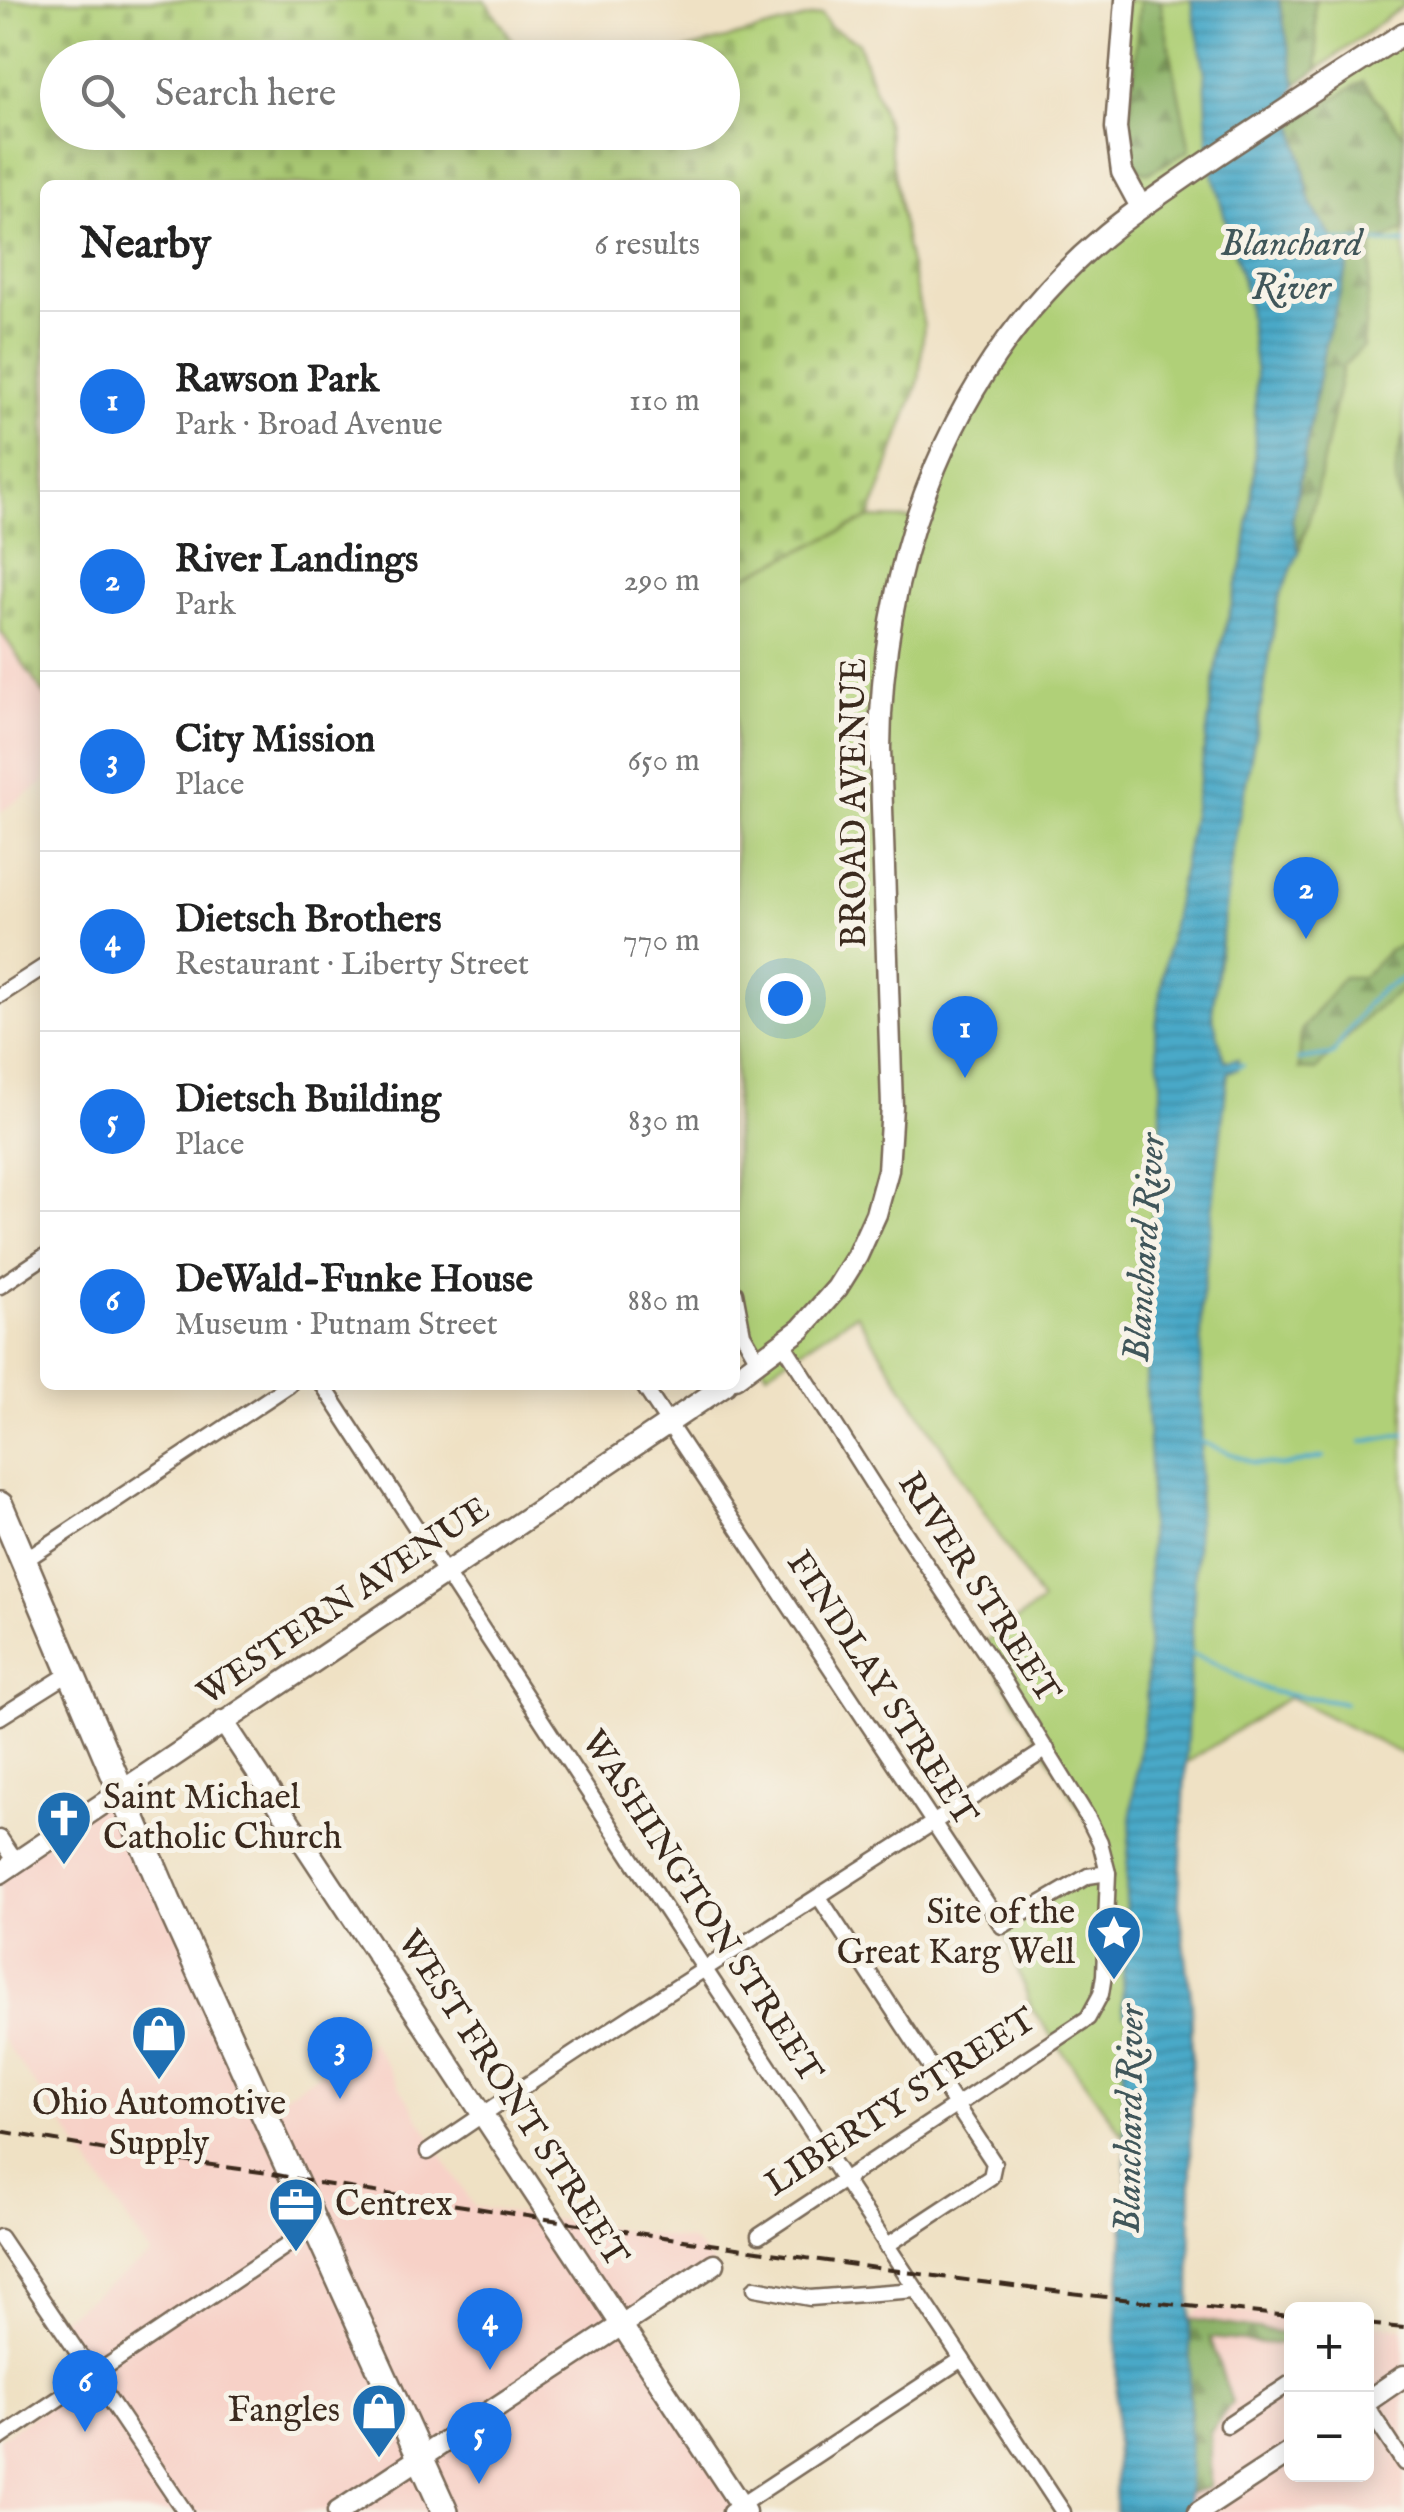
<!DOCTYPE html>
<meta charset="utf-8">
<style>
:root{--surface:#fff;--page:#f2f2f2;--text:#222;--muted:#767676;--line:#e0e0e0;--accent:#1a73e8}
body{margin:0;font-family:"IM FELL English",serif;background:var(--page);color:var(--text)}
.controls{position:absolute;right:30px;bottom:30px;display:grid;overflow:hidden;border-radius:15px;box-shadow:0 5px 25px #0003}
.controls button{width:90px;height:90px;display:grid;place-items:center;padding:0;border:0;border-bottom:2px solid var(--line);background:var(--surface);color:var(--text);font:50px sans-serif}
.you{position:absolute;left:785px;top:998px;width:35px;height:35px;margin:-25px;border:8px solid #fff;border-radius:50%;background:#1a73e8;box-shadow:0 0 0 15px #1a73e833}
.badge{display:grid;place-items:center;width:65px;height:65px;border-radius:50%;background:var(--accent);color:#fff;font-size:32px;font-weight:700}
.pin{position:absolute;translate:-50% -82px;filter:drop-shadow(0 2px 5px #0008)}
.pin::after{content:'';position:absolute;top:52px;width:35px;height:30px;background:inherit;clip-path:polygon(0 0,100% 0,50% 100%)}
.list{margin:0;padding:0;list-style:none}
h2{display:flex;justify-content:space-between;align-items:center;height:130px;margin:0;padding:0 40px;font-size:42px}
h2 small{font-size:32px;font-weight:400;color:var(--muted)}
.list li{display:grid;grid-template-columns:65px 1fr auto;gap:30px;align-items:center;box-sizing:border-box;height:180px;padding:0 40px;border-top:2px solid var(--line)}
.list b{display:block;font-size:38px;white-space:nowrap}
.list p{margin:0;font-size:32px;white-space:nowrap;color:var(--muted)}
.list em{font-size:32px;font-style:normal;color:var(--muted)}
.icon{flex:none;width:55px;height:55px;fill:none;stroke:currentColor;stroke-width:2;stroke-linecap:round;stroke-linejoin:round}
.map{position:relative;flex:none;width:1404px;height:2512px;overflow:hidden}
.search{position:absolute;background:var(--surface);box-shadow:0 5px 25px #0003;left:40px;top:40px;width:700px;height:110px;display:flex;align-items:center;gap:25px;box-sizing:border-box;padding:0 35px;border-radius:55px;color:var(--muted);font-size:38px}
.panel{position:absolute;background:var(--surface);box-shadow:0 5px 25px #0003;left:40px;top:180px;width:700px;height:1210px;border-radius:15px}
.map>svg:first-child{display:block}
.built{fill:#f7d1c7}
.green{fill:#b0d078;stroke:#767d4b;stroke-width:2.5}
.forest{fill:url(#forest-firs);stroke:#646e43;stroke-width:2.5}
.cemetery{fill:url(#cemetery-stones);stroke:#767d4b;stroke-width:2.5}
.water{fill:url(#water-rules);stroke:#426a73;stroke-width:2.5}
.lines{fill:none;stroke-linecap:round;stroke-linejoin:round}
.stream{stroke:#48a9c8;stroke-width:4}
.street-casing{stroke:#7a6a58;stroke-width:19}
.secondary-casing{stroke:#7a6a58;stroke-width:25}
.highway-casing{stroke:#7a6a58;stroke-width:30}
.street{stroke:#fff;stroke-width:14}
.secondary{stroke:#fff;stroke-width:20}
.highway{stroke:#fff;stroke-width:25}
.rail{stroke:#3b2a1e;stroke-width:4;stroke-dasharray:15 8;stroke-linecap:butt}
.labels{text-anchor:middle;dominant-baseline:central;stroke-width:10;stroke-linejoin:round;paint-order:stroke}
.street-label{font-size:35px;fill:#3b2a1e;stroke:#f7f3e8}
.poi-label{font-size:35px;fill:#3b2a1e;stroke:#f7f3e8;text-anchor:start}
.water-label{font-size:38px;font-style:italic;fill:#40565a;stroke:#f7f3e8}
</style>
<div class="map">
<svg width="1404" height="2512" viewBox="0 0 1404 2512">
<defs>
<pattern id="forest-firs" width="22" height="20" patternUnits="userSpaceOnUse" patternTransform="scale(2.5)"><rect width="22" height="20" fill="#8cb268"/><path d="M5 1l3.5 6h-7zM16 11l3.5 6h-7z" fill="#749155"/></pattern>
<pattern id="cemetery-stones" width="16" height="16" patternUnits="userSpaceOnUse" patternTransform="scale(2.5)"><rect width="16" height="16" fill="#b0d078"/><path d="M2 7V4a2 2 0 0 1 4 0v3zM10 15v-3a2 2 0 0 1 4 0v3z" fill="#98b367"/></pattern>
<pattern id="water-rules" width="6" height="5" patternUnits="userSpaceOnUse" patternTransform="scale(2.5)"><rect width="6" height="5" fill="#48a9c8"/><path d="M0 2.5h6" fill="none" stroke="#3d8aa2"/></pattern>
</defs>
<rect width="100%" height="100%" fill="#f7f3e8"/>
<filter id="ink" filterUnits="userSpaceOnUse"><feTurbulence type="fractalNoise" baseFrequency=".01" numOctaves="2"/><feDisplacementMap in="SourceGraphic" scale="20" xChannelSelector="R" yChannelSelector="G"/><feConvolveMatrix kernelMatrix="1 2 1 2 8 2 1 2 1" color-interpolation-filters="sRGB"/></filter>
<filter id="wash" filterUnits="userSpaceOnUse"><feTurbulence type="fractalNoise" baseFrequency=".0048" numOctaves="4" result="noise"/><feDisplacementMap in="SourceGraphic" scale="40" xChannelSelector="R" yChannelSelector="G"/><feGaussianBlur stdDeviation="2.25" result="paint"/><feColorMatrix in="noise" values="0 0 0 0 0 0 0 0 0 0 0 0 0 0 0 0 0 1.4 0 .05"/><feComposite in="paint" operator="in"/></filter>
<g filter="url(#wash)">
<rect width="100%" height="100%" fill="#efe1c4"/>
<g class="built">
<path d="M0 630 45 696V782L0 812Z"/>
<path d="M120 1792 261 2110 371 2041 474 2207 692 2241 714 2264 623 2326 745 2512H0V2438L93 2376 57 2321 151 2255 67 2130 0 2036V1873Z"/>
<path d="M1199 2308 1291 2317 1292 2474H1366L1367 2324 1404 2328V2512H1189L1190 2319Z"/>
</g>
<g class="green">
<path d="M1126 0H1238L1264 124 1404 33V1755L1289 1697 1186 1763 1170 1765 1169 2159 1125 2138 1032 2009 1002 1926 1107 1865 1100 1842 981 1645 1042 1602 856 1314 767 1372 746 1342 735 1292V581L870 518 914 519 970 396 1033 307 1140 207 1122 172Z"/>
<path d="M1314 0H1404V5L1318 69Z"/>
</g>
<g class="forest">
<path d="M1140 0H1160L1190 150 1150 172H1144L1133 165 1129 130Z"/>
<path d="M1279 0H1314L1318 69 1296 85Z"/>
<path d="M1363 81 1404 136V230L1373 245 1363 347 1343 366 1315 499 1299 552 1292 522 1325 344 1348 263 1311 205 1294 122Z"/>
<path d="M1404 434C1404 451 1403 467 1402 484 1401 494 1404 506 1404 517 1394 481 1392 470 1404 434Z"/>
<path d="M1404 944V988L1371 1013 1316 1070 1299 1069 1301 1031 1343 977H1363L1388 951Z"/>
<path d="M1190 2319 1291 2334V2341L1274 2344 1210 2338 1232 2402 1210 2433V2487L1189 2494Z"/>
</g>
<path class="cemetery" d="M0 0H485L524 57 58 58V132H722V58L671 57 681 51 821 14 830 27 858 42 886 123 906 245 924 326 919 380 870 518 735 581V185H45V696L0 630Z"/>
<path class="water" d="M1191 0H1279L1296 85 1287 109 1294 122 1311 205 1349 263 1325 344 1292 521 1299 552 1278 601 1264 692 1232 854 1212 1014 1225 1061 1238 1059V1069L1228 1072 1201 1309 1202 1429 1179 1902 1192 2003 1189 2512H1115L1117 2319 1127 2189 1121 2038 1123 2034 1133 2036 1127 2032 1129 2027 1126 2026 1128 2022 1136 2021V2015L1125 2016 1122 2004 1127 1866 1133 1795 1146 1705 1148 1646 1150 1466 1146 1389 1149 1246 1161 1149V1078L1155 1034 1164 968 1202 764 1218 657 1244 556 1254 476 1256 375 1246 294 1209 160 1205 73Z"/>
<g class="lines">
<g class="stream">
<path d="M1329 241 1404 243"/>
<path d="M1298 1060 1332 1055 1366 1005 1382 989 1404 978"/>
<path d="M1238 1066 1243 1065"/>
<path d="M1199 1441 1254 1463 1282 1466 1323 1457"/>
<path d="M1362 1442 1404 1434"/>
<path d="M1190 1654C1218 1661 1240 1680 1267 1690 1294 1699 1318 1696 1344 1703"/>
</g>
</g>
</g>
<g filter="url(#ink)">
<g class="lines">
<g class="street-casing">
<g id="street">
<path d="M0 995 45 966"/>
<path d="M0 1286 45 1256"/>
<path d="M735 1292 743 1334 759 1362"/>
<path d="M323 1385 640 1871 1063 2512"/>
<path d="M643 1385 1002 1926 1088 1876 1108 1873"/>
<path d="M24 1561 289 1385"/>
<path d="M0 1717 70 1673"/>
<path d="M0 1838 16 1862"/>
<path d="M819 1897 994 2163 991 2177 886 2246"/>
<path d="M428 2152C631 2012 841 1884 1047 1749"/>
<path d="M759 2236 1088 2018 1101 1994 1104 1975 1108 1873 1100 1842 1088 1818 997 1670 877 1491 783 1343"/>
<path d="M0 2237 185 2512"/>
<path d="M755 2288 810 2298 916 2290"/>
<path d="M1366 2405 1404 2463"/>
<path d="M1227 2425 1292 2382"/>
<path d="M0 2438 314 2227"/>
<path d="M730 2512 962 2359"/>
</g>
</g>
<g class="secondary-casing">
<g id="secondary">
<path d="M1126 0 1116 128 1122 172 1141 207"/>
<path d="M735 1378 801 1329 837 1288 857 1256 876 1214 888 1170 892 1106 880 748C882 552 951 366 1103 237 1132 212 1164 192 1195 170 1264 123 1334 78 1404 33"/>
<path d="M223 1721 745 2512"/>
<path d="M0 1873 725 1385"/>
<path d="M1366 2402 1404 2376"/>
<path d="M338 2512 714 2264"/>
<path d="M1199 2512 1292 2451"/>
</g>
</g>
<g class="highway-casing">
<path id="highway" d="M0 1505 172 1911 445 2512"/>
</g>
<use href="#street" class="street"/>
<use href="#secondary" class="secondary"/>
<use href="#highway" class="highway"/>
<g class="rail">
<path d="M0 2131 106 2150 268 2173 318 2183C642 2234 965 2287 1292 2316"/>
<path d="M1366 2324 1404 2328"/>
</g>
</g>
</g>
<defs>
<g id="church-pin" transform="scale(2.875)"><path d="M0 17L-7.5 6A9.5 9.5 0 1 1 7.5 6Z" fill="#1f6fb2" stroke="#f7f3e8"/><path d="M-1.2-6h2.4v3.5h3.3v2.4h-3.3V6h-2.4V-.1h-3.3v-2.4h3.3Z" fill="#fff"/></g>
<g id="sight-pin" transform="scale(2.875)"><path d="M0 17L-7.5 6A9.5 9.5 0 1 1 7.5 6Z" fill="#1f6fb2" stroke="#f7f3e8"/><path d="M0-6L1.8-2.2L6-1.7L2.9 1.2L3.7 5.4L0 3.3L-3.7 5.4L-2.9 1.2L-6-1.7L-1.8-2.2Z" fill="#fff"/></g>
<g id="shop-pin" transform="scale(2.875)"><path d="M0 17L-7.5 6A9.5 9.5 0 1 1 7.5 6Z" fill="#1f6fb2" stroke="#f7f3e8"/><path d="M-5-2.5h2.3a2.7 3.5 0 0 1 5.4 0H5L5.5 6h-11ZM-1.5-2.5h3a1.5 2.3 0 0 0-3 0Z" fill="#fff"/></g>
<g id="office-pin" transform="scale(2.875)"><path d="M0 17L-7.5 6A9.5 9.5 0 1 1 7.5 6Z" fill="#1f6fb2" stroke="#f7f3e8"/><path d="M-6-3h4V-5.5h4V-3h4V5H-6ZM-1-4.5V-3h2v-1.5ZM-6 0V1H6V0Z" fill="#fff"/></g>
</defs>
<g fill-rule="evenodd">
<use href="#church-pin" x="64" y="1818"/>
<use href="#sight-pin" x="1114" y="1933"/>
<use href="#shop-pin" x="159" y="2033"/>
<use href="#office-pin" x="296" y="2205"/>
<use href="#shop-pin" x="379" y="2411"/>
</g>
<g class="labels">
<g class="street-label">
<text transform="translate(855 803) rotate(-90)">BROAD AVENUE</text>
<text transform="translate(978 1588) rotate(57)">RIVER STREET</text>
<text transform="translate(344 1602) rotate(-34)">WESTERN AVENUE</text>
<text transform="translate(881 1689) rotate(57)">FINDLAY STREET</text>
<text transform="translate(701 1907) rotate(57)">WASHINGTON STREET</text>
<text transform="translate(512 2099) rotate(57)">WEST FRONT STREET</text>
<text transform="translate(901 2103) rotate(-33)">LIBERTY STREET</text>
</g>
<g class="poi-label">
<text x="103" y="1798">Saint Michael<tspan x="103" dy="40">Catholic Church</tspan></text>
<text x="1075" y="1913" text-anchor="end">Site of the<tspan x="1075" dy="40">Great Karg Well</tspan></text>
<text x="159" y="2104" text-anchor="middle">Ohio Automotive<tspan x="159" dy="40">Supply</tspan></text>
<text x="335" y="2205">Centrex</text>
<text x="340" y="2411" text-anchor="end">Fangles</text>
</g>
<g class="water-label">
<text x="1291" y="245">Blanchard<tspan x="1291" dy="44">River</tspan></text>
<text transform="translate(1146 1248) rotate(-86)">Blanchard River</text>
<text transform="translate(1131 2119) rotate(-89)">Blanchard River</text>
</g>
</g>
</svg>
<div class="controls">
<button>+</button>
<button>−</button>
</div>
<div class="you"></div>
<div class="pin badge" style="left:965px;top:1078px">1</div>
<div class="pin badge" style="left:1306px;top:939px">2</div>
<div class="pin badge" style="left:340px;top:2099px">3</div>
<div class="pin badge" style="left:490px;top:2370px">4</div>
<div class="pin badge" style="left:479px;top:2484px">5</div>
<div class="pin badge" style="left:85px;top:2432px">6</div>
<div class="search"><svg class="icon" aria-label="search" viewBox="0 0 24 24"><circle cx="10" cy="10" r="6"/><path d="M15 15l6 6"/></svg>Search here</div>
<section class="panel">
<h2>Nearby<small>6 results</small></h2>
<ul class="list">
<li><span class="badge">1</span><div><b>Rawson Park</b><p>Park · Broad Avenue</p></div><em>110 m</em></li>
<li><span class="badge">2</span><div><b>River Landings</b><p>Park</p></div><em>290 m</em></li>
<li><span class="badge">3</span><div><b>City Mission</b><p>Place</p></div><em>650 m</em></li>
<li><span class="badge">4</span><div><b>Dietsch Brothers</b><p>Restaurant · Liberty Street</p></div><em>770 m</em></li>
<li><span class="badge">5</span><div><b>Dietsch Building</b><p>Place</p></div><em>830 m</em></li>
<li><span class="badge">6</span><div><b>DeWald-Funke House</b><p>Museum · Putnam Street</p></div><em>880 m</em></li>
</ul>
</section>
</div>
